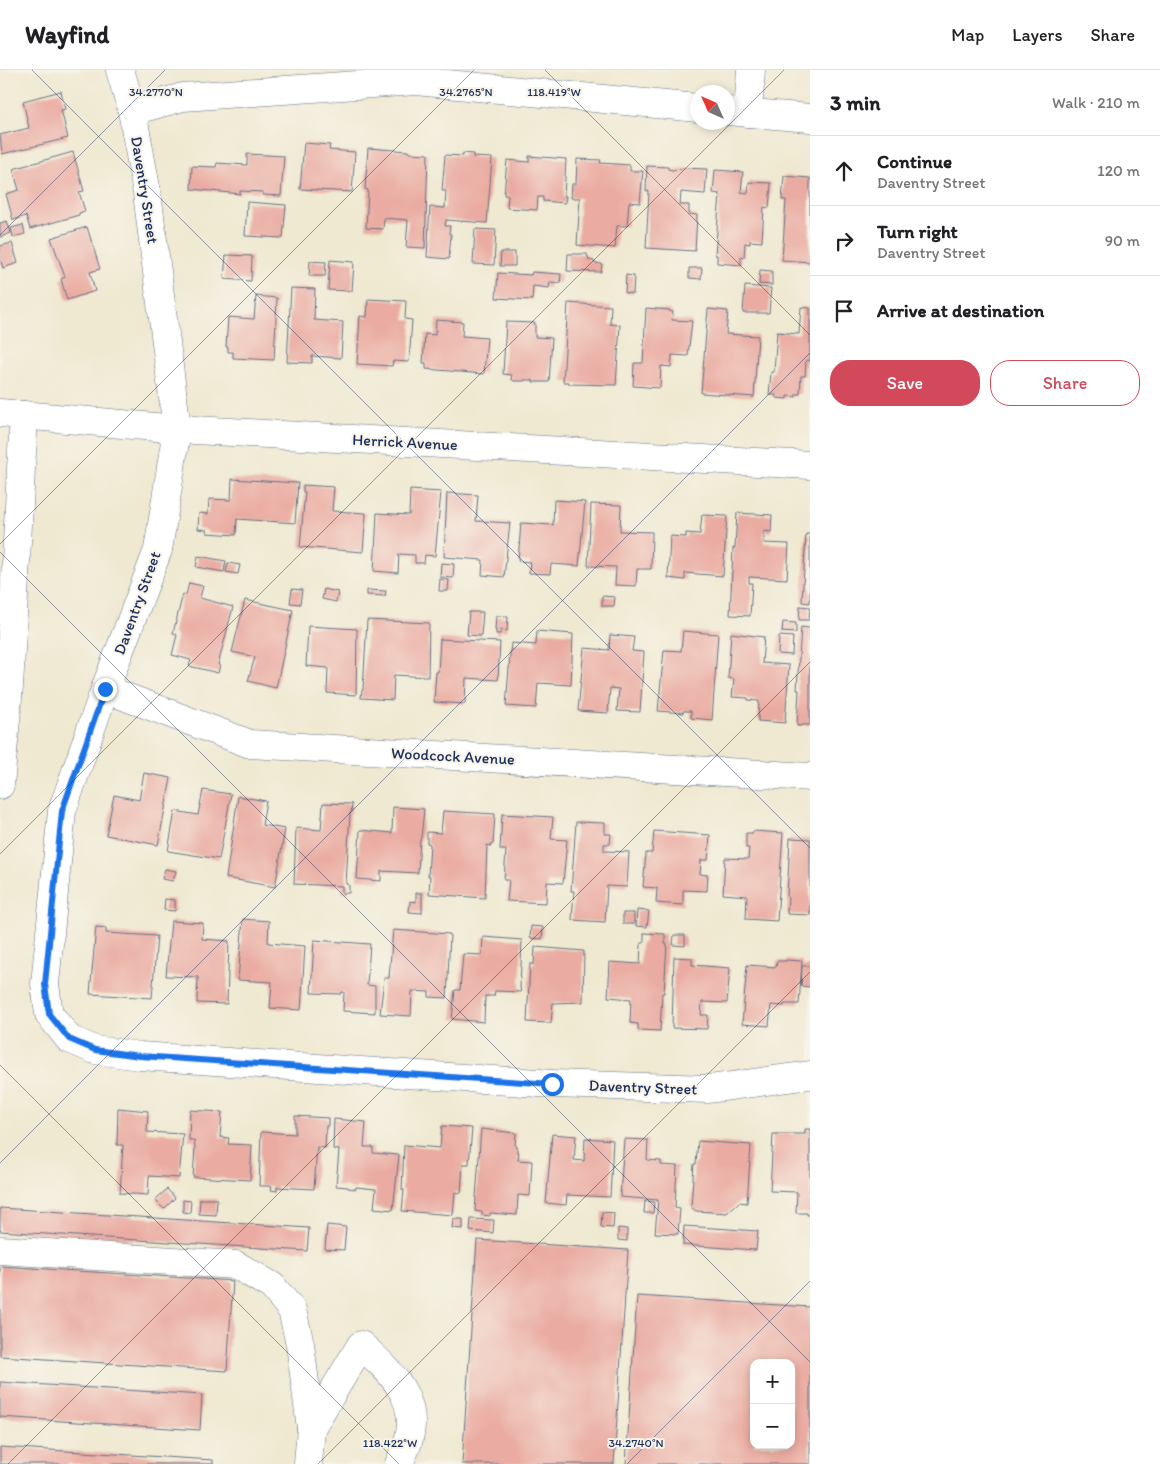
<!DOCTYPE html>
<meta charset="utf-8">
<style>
:root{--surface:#fff;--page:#f6f6f6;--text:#202124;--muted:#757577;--line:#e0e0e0;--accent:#d1495b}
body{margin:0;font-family:Itim,sans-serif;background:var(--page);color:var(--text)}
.controls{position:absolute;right:15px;bottom:15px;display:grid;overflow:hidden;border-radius:10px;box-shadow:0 2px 8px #0003}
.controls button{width:45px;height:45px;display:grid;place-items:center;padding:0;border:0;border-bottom:1px solid var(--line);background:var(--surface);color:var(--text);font:25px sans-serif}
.compass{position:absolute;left:690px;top:15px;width:45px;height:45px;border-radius:50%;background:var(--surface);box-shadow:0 2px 8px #0003;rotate:315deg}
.stop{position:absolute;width:15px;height:15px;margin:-11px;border:4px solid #1a73e8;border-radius:50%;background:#fff}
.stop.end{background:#1a73e8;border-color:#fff;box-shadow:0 1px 5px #0008}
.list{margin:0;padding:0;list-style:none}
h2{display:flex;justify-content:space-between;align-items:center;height:65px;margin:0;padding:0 20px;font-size:21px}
h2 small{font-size:16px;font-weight:400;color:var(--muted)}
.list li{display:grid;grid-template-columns:32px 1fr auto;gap:15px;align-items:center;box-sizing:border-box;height:70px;padding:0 20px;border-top:1px solid var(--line)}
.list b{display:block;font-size:19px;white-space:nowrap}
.list p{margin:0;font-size:16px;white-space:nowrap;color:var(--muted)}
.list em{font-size:16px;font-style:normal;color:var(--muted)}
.actions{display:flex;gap:10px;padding:15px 20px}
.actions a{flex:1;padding:11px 0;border:1px solid var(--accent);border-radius:20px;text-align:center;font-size:18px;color:var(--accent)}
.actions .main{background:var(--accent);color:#fff}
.icon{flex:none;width:28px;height:28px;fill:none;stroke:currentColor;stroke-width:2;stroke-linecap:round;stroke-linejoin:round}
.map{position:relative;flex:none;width:810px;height:1394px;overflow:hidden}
header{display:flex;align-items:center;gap:30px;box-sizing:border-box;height:70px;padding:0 25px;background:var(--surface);border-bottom:1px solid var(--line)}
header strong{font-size:24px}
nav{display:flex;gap:28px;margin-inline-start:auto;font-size:18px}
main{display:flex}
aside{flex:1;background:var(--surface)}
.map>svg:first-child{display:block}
.building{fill:#eaaca2;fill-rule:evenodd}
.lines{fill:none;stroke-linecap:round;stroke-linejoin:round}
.minor-casing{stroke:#657086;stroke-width:29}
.minor{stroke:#fff;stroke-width:28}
.route{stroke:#1a73e8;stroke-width:6}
.ticks{fill:none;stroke:#1b2f5e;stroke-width:1;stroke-opacity:0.45}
.labels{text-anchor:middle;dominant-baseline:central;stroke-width:4;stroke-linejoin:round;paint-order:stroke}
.street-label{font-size:16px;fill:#1b2f5e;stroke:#f7f3e8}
.ticks-label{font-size:12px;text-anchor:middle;fill:#1b2f5e;stroke:#f7f3e8;stroke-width:4;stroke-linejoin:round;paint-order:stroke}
</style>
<header>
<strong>Wayfind</strong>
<nav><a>Map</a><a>Layers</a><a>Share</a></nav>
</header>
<main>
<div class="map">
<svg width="810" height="1394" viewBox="0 0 810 1394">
<rect width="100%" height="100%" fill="#f7f3e8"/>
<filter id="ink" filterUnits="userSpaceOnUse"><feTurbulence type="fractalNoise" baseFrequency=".02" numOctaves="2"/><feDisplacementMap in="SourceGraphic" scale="10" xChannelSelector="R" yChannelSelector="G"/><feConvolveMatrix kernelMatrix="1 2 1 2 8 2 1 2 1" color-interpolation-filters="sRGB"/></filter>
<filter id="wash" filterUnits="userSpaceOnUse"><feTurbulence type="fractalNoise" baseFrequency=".0096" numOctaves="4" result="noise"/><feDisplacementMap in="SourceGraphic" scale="20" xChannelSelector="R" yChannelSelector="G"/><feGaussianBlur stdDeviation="1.12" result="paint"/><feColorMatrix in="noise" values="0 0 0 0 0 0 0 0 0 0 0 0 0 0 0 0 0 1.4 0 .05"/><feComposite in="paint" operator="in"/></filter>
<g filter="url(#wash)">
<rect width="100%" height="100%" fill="#efe9d1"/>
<g id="blocks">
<g class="building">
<path d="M61 21 65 39 61 40 68 68 2 84 0 65 29 58 23 31Z"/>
<path d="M304 73 330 75 329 80 355 82 352 122 300 119Z"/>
<path d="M368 78 408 81 409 83 428 84 425 178 406 177 408 150 384 148 383 159 366 158 368 120 365 119Z"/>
<path d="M73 82 84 121 79 122 85 141 79 143V145L30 159 26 146 13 150 6 124 19 120 13 99Z"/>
<path d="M463 83 473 84V87L492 88 487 153 446 150 445 156H450L449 164H451L449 189 427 187 430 137 445 138 446 121H442L445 85 463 86Z"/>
<path d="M247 84 284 86 281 126 263 125V122L240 121V124L191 119 192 96 216 97 217 93 247 95Z"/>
<path d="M529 86 566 89 564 126H566L565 133 543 131V127H538L537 140 507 138 508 125H504L507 90 529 92Z"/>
<path d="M577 89 601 90 600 93 630 95V101H643L640 133 629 132 627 156H617L615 178 577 175 580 128H571L572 114H576Z"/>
<path d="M647 96 668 97V99L672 100 682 99V98L707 99 705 124 681 122 680 135H689V144L697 145 695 181 646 178 649 121H646Z"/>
<path d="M715 100 743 102 741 122 748 123 749 112 771 113 769 138 764 137 762 172 750 171V174L745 173 744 187 741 186V195L717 193V185H715L720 124 713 123Z"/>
<path d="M784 106 810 108V192L782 190 786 130H782Z"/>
<path d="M247 132 286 135 283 168 245 166Z"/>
<path d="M7 151 11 163 0 167V153Z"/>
<path d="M23 155 25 164 13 167 11 158Z"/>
<path d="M87 157 100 199 90 202 95 221 67 230 61 209 65 207 51 168Z"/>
<path d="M475 159 496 160 494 195 473 194Z"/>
<path d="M12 173 18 193 3 198 0 189V176Z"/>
<path d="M501 182H515V196H500Z"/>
<path d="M568 184H587L589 190 594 191V193L602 194 601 202 567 201Z"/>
<path d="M226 185 252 186 251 211 224 209Z"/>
<path d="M330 190 354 192 352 221 328 220Z"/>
<path d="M310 191 326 192 325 206H309Z"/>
<path d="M689 198H702L701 209 689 208Z"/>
<path d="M760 200 772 201V215L759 214Z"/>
<path d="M532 202 561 204 560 213 550 212 549 218 533 216 532 230 496 228 498 203 531 205Z"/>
<path d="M626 205 634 206 633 224 625 223Z"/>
<path d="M745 216 771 218 769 243H743Z"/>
<path d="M291 218 315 219 314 250 343 252 341 288 312 286V293L287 292Z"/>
<path d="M256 226 277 228 274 290 233 288V282H228V277H226L228 247 254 249Z"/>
<path d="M368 229 406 231 405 249 412 250 409 292 393 291 392 296 357 294 360 246 367 247Z"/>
<path d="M568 233 611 236 610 254 620 255 616 315 569 314V312H563Z"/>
<path d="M801 237 810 238V291L806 290 805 306H801L800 324H796V327L787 326V329L776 328V325H769L771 302H774L777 262 799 264Z"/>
<path d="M646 238 670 240 669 241 673 242 672 250 692 251 688 286 672 285 671 297 661 296 660 318 633 316 634 293H643Z"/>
<path d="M708 239 728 241 726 264 758 266 754 327 701 323Z"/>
<path d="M436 250 463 252 462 266 487 268 484 304 426 299V293H423L425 264 435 265Z"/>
<path d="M506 252 535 253V267L552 268 549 312H533V310H524V311H514L511 309 512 305 503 304Z"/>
<path d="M232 409 298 413 295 453 237 449 236 465 207 463V460L198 459 199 443 208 444 209 429 231 430Z"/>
<path d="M303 415 334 417 332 441 366 443 363 482 300 477 305 422H303Z"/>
<path d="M410 420 441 422 435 486 425 485 424 493H415V485L399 484 398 503 374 501 377 443 409 445Z"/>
<path d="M447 423 478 425 476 451 510 453 504 507 482 505 483 490 444 487Z"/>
<path d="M554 430 585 432 579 496 551 494 550 504 529 503 530 492 518 491 521 453 553 455Z"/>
<path d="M591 434 621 435 620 461 652 462 651 499H637L636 516 615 515 616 497 588 496Z"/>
<path d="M737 443 772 445 771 462 764 461V473L789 474 787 509 749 507V513H752L750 546 730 545 733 478H735Z"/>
<path d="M702 445 727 446 723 506 685 503V510L668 508 670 466 686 467V463L700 464Z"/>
<path d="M806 464H810V533L802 532Z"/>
<path d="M198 486 226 491 224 502 196 497Z"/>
<path d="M228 493 240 495 238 504 226 502Z"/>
<path d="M441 493 454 494 453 508 440 507Z"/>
<path d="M440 509 449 510 448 521H439Z"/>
<path d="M189 513 203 516 200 528 233 537 218 595H220L218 603 189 596 191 590 172 585 177 565 173 563 183 524 186 525Z"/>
<path d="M292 519 302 520 300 534 290 533Z"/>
<path d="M324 519 338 522 336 532 322 529Z"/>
<path d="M367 520 386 521 385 526 367 525Z"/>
<path d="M602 526 615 527 614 536H602Z"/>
<path d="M245 530 293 540 276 618 248 611 255 587 232 582Z"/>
<path d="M800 536 810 537 809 550H799Z"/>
<path d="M469 542H483L481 566 467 565Z"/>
<path d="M496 546 508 547 507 561 501 560 500 564H496V560H495Z"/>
<path d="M367 550 429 553 428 607 394 605 393 630 361 628 362 620H363Z"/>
<path d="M783 552 796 553V563L782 562Z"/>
<path d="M308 556 357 559 356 625 327 623 328 598 306 596Z"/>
<path d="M801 557 810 558V655H802V656H797L799 620H797Z"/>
<path d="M537 561 573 564 571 615 538 613 536 638 506 636 511 573 536 575Z"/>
<path d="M683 561 718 564 712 650 691 648V641H683V643L658 641 664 580 681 581Z"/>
<path d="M731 563 764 567 762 593 789 595 785 653 758 651 759 631 748 630V628L732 627 734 609 728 608Z"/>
<path d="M610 565 634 567 632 581 644 582 640 642 617 641 619 619 610 618 608 643 578 641 584 578 609 580Z"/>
<path d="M779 566 793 567 792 585 778 584Z"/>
<path d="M440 569 500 572 498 610 466 608 465 634 434 632 436 602H438Z"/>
<path d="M144 703 171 708 158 775 106 765 114 725 139 730Z"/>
<path d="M203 720 231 724 219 789 168 781 175 741 198 745Z"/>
<path d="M238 726 266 731 262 755 285 759 275 817 226 808Z"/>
<path d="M323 733 352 734 351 743H350L346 814 349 815V823H342V816L294 814 296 758 321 760Z"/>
<path d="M393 737 424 739 421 768 420 769 418 803 381 801V811L357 809 360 760 392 763Z"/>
<path d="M443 741 495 744 493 774H491V776L487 775 485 828 429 824 430 806H428L430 774 427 773V762L441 763Z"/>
<path d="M502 744 553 747 551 769 567 770 563 813 547 812 546 833 507 831 509 810H504L506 780H500Z"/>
<path d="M576 752 605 753V764H611L610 774H604V781L629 782 627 817 607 816 605 852 572 850 574 821H571Z"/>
<path d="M654 761 710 765 708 790H701L700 804 708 805 707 821 683 820V835L656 833 657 818 643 817 646 783H652Z"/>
<path d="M753 761 783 763 777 851 746 849 747 826 723 824 725 788 748 789 749 778H746V763H753Z"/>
<path d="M790 768 810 769V845L787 844 788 827H787Z"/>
<path d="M165 799 176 801 173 811 162 809Z"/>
<path d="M416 823H422V843L409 842 410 831 416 832Z"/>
<path d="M165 829 175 830V841L164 840Z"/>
<path d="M637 840 649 841 647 857 636 856Z"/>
<rect x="623" y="843" width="11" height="11"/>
<path d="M243 849 269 851 268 873 305 876 301 940 270 938 272 912 238 910Z"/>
<path d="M171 851 203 853 202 869 229 871 227 934 197 933 198 907 166 906Z"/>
<path d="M531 856 543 857 542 869 530 868Z"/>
<path d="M96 857 106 858V863L157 866 152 928 90 924Z"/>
<path d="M393 860 450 864 447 928 429 927V922L412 921 411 946 380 944 384 908H389Z"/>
<path d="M644 863 665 864V874H667L664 923H662L660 961 638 960V954L630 953 631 929 608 927 610 892 640 894 641 873H644Z"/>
<path d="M674 865H685V876L673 875Z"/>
<path d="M483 867 522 870 520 917 521 922 495 921 494 926H485L484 952 452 949 455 920H460L463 884 482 885Z"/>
<path d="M314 870 370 874 367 915 375 916V943L343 941 344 922H342L341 924 311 923Z"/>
<path d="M535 877 584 881 583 932 553 933 551 953 527 952 530 894H534Z"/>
<path d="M674 887 692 888V895L730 898 727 933 702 932 701 945H708L707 959 672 958Z"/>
<path d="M786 890 802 891 799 934H784V936L771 935 769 956 742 954 747 895 776 897 777 891H786Z"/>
<path d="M802 896H810V917L801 916Z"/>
<path d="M118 1038 148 1041 147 1062 183 1064 179 1108 149 1106 148 1125 120 1123 123 1075H117Z"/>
<path d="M190 1040 222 1042 220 1067 229 1068 228 1074 252 1075 250 1110 193 1107 195 1077 194 1070H189Z"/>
<path d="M295 1046 328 1048V1056H326L325 1078 317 1077 314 1119 277 1117V1121L271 1120 272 1116H259L261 1062 295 1064Z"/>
<path d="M334 1049 366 1052 364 1077H373V1083L399 1085 393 1140 374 1138 376 1119 356 1117V1119L348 1118V1117L336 1116 339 1080 333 1079Z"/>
<path d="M442 1056 472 1058 469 1094H463L461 1123 455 1122 453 1145 402 1141 404 1120H402L404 1075 440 1078Z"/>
<path d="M481 1059 516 1063 515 1076 517 1077V1082H519L518 1090 532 1091 530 1126 518 1125 517 1145 490 1143V1146L482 1145V1142L475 1141Z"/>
<path d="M805 1059H810V1145H807V1143H796L797 1122 770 1121 773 1064H805Z"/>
<path d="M552 1064 576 1066 574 1090 584 1091 585 1068 613 1070 610 1127 567 1125 566 1135 546 1133Z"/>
<path d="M624 1069 648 1070 647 1090 661 1091V1095L677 1096 675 1138 680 1139 678 1164 655 1163 658 1130 620 1127Z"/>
<path d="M698 1071 751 1075 747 1133 739 1132 727 1143 696 1141 691 1137 694 1094H696Z"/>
<path d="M167 1119 175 1128 164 1139 155 1130Z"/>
<path d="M200 1129H217L216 1145 199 1144Z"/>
<path d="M183 1130 191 1131 190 1143 183 1142Z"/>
<path d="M645 1131 654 1132 653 1143H644Z"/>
<path d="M0 1138 309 1158 307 1181 0 1161Z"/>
<path d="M602 1142 614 1143 613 1158 601 1157Z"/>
<path d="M453 1149H463V1159L452 1158Z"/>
<path d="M471 1149 494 1150 493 1163 470 1161Z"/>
<path d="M327 1155 346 1157 344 1180 325 1179Z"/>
<path d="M684 1156 758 1161 756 1180 683 1175Z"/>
<path d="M618 1158 627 1159V1171L618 1170Z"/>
<path d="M477 1170 628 1180 614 1394H462Z"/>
<path d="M0 1196 233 1211 227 1301 0 1286Z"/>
<path d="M637 1226 810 1237V1394H626ZM754 1293H791V1375H754Z"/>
<path d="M0 1312 202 1325 200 1360 0 1347Z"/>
<path d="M0 1377 213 1390V1394H0Z"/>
</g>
</g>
</g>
<g filter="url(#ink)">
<use href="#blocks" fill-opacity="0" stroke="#657086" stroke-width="1"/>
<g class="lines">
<g class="minor-casing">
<g id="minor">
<path d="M120 0 132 41 147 123 177 359 158 480 105 619 62 741 45 914 49 944 69 969 95 980 140 986 553 1014 709 1019 810 1005"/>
<path d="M132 41 183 27 416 11 698 38"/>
<path d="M728 41 810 48"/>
<path d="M748 43 751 0"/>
<path d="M0 343 177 359 810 395"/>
<path d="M105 619 250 674 810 707"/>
<path d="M0 715 9 617 24 345"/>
<path d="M0 1180 236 1195 272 1216 292 1240 300 1274 311 1358 308 1394"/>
<path d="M311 1358 361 1275C390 1301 421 1329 408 1372 405 1380 402 1387 399 1394"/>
</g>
</g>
<use href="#minor" class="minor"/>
</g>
</g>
<g class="lines" filter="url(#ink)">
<path class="route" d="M105 619 62 741 45 914 49 944 69 969 95 980 140 986 552 1014"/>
</g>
<path class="ticks" d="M32 0 810 778M545 0 810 265M0 165 165 0M0 474 474 0M0 482 810 1292M0 784 784 0M0 995 399 1394M0 1093 810 283M8 1394 810 592M318 1394 810 902M627 1394 810 1211"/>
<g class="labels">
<g class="street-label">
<text transform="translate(145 120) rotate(81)">Daventry Street</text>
<text transform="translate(405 372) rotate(3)">Herrick Avenue</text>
<text transform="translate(137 533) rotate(-70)">Daventry Street</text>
<text transform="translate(453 686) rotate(3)">Woodcock Avenue</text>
<text transform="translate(643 1017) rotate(2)">Daventry Street</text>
</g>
</g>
<g class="ticks-label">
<text x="156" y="26">34.2770°N</text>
<text x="466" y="26">34.2765°N</text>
<text x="554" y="26">118.419°W</text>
<text x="390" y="1377">118.422°W</text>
<text x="636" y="1377">34.2740°N</text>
</g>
</svg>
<div class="controls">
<button>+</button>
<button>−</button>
</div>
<svg class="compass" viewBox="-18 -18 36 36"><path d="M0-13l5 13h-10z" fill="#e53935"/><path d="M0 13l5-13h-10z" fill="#757577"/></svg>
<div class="stop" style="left:552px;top:1014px"></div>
<div class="stop end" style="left:105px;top:619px"></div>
</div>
<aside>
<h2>3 min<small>Walk · 210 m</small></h2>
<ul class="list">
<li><svg class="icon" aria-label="ahead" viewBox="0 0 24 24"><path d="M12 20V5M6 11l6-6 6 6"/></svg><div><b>Continue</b><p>Daventry Street</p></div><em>120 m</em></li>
<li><svg class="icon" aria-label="right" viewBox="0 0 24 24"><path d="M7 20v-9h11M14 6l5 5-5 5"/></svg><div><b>Turn right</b><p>Daventry Street</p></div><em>90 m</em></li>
<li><svg class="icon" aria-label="arrive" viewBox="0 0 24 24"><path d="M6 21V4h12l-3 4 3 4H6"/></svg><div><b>Arrive at destination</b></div></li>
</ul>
<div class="actions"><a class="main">Save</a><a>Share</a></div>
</aside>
</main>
